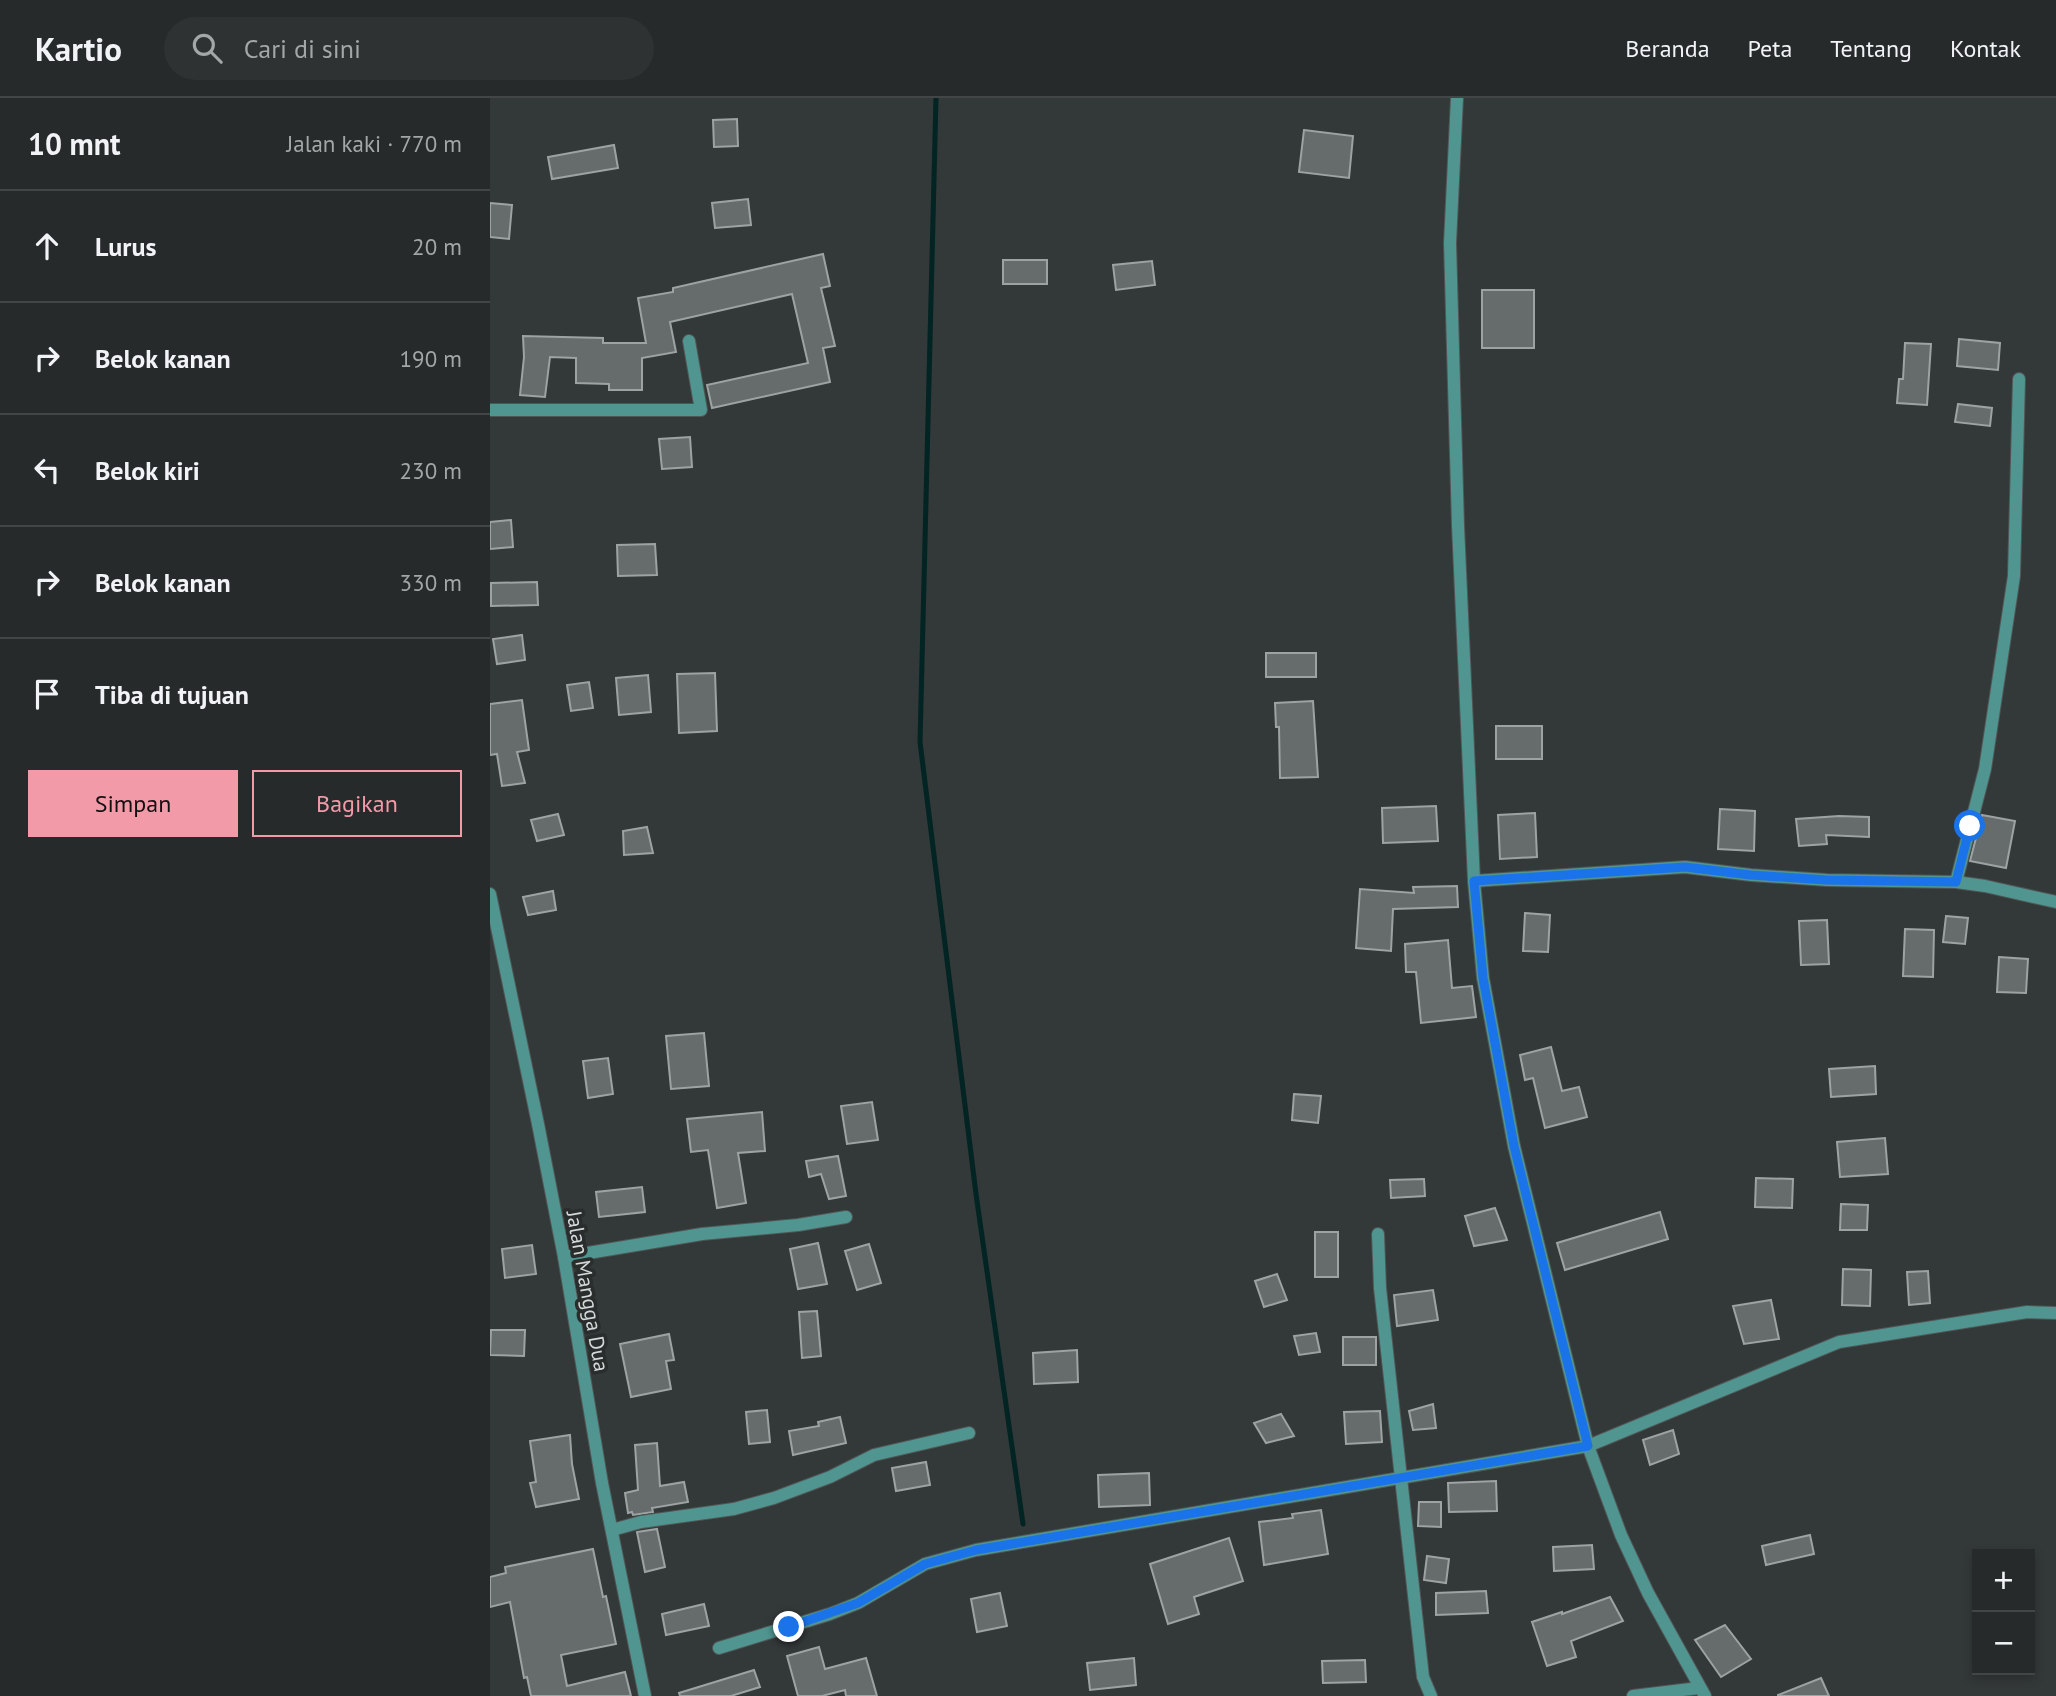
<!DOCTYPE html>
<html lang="id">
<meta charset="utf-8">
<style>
:root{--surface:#262a2a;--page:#2e3232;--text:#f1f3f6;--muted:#a4a7a8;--line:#424647;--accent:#f39aa8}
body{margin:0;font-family:"PT Sans",sans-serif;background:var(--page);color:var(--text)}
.controls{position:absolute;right:21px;bottom:21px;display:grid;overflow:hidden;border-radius:0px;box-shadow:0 4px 10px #0003}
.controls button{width:63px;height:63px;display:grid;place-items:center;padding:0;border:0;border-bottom:2px solid var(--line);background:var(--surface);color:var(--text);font:35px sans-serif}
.stop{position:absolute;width:21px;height:21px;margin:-16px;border:5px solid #1a73e8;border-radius:50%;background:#fff}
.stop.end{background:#1a73e8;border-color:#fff;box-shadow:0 2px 7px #0008}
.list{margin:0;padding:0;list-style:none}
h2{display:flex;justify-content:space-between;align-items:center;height:91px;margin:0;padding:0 28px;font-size:30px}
h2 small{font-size:23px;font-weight:400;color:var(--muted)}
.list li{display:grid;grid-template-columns:46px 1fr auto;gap:21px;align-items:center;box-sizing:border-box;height:112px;padding:0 28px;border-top:2px solid var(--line)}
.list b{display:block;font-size:26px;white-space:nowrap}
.list em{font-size:23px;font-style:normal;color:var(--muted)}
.actions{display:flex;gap:14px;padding:21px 28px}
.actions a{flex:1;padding:16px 0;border:2px solid var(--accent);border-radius:0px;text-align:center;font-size:24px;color:var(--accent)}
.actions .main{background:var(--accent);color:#111}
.icon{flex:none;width:38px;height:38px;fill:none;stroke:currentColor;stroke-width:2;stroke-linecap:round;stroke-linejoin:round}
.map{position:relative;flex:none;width:1566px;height:1598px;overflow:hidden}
header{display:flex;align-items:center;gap:42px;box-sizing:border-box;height:98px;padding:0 35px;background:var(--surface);border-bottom:2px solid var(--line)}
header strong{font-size:33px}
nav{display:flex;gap:38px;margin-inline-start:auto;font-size:24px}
.search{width:490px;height:63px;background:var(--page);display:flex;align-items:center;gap:18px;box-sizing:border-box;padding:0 24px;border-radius:38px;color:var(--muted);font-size:26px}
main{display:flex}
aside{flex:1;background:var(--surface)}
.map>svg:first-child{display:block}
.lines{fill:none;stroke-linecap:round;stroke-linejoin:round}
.stream{stroke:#022422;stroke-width:5}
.building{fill:#666c6c;stroke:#9da3a3;stroke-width:2}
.minor-casing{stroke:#505555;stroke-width:14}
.minor{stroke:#509590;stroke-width:12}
.route{stroke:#1a73e8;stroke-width:9}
.labels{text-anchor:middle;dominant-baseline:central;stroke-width:7;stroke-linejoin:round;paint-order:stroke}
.street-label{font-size:21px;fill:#d5d8d8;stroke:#292e2d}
</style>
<header>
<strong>Kartio</strong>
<div class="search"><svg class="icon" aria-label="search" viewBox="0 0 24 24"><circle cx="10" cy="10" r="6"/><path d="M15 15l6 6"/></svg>Cari di sini</div>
<nav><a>Beranda</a><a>Peta</a><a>Tentang</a><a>Kontak</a></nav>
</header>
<main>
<aside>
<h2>10 mnt<small>Jalan kaki · 770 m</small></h2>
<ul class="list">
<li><svg class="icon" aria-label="ahead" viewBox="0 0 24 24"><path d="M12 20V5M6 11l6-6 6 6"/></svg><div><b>Lurus</b></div><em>20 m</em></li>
<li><svg class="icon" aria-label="right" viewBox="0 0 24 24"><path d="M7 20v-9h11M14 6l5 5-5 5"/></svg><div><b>Belok kanan</b></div><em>190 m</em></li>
<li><svg class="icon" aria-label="left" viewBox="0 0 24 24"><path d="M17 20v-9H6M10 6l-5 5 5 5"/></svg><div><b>Belok kiri</b></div><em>230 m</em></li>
<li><svg class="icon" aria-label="right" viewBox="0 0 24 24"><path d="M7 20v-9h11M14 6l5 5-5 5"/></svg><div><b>Belok kanan</b></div><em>330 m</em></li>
<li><svg class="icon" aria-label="arrive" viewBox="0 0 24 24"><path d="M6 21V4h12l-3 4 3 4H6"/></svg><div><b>Tiba di tujuan</b></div></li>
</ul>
<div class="actions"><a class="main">Simpan</a><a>Bagikan</a></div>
</aside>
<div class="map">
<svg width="1566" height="1598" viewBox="0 0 1566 1598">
<rect width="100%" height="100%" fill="#333838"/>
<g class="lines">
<path class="stream" d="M446 0 430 644 486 1096 533 1426"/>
</g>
<g class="building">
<path d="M247 21 248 48 224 49 223 22Z"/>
<path d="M814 32 863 38 859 80 809 74Z"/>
<path d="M124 47 128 70 62 81 58 59Z"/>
<path d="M258 101 261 127 225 130 222 105Z"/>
<path d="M0 105 22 107 19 141 0 139Z"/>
<path d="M333 156 340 188 331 190 345 248 333 250 340 284 222 310 217 287 318 265 302 196 180 224 186 254 152 260V292H119V286L86 285V260L60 259 55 299 30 297 34 259 33 238 113 240V245H156L148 200 183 194V190Z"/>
<rect x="513" y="162" width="44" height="24"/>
<path d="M662 163 665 187 626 192 623 167Z"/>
<rect x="992" y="192" width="52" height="58"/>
<path d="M1469 241 1510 245 1508 272 1467 268Z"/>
<path d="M1415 245 1441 246 1437 307 1407 305 1409 281H1413Z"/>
<path d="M1468 306 1502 310 1500 328 1465 324Z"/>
<path d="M200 339 202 369 172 371 169 341Z"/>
<path d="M21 422 23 449 0 451V424Z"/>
<path d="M165 446 167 477 128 478 127 447Z"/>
<path d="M47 484 48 507 1 508V485Z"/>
<path d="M32 537 35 562 7 566 3 541Z"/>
<rect x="776" y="555" width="50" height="24"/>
<path d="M225 575 227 633 189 635 187 576Z"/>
<path d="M158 577 161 614 129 617 126 580Z"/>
<path d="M99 584 103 610 81 613 77 587Z"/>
<path d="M32 602 39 652 27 654 35 685 12 688 7 656 0 657V606Z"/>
<path d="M823 603 828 679 790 680 789 629H786L785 605Z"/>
<rect x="1006" y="628" width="46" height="33"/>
<path d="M946 708 948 743 893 745 892 710Z"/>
<path d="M1230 711 1265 713 1264 753 1228 751Z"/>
<path d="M1045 715 1047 759 1010 761 1008 717Z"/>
<path d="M68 716 74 737 47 743 41 722Z"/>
<path d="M1492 717 1525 723 1516 770 1480 763Z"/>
<path d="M1349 718 1379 719V739L1336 737 1337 746 1309 748 1306 721Z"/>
<path d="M157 729 163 755 134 757 133 733Z"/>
<path d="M967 788 968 809 903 811 901 853 866 850 870 791 924 795 923 789Z"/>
<path d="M63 793 66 812 38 817 33 799Z"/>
<path d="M1035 815 1060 817 1058 854 1033 853Z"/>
<path d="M1456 818 1478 820 1475 846 1453 844Z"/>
<path d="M1337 822 1339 866 1311 867 1309 823Z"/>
<path d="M1415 831 1444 832 1443 879 1413 878Z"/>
<path d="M958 842 962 890 982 888 986 919 931 925 926 874H916L915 846Z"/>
<path d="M1509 859 1538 861 1536 895 1507 894Z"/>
<path d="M214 935 219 988 181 991 176 938Z"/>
<path d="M1061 949 1072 993 1089 989 1097 1019 1055 1030 1043 980 1035 982 1030 957Z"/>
<path d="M118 960 123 996 98 1000 93 963Z"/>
<path d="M1385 968 1386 996 1341 999 1339 971Z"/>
<path d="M804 996 831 998 828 1025 802 1022Z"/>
<path d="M382 1004 388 1042 357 1046 351 1008Z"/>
<path d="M272 1014 275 1053 248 1055 256 1105 227 1110 218 1052 201 1054 197 1021Z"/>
<path d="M1395 1040 1398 1076 1350 1079 1347 1044Z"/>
<path d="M348 1058 356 1098 339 1101 331 1076 319 1079 316 1063Z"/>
<path d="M1266 1080 1303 1081 1302 1110 1265 1109Z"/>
<path d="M934 1081 935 1098 901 1100 900 1082Z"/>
<path d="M152 1089 155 1114 109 1119 106 1094Z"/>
<path d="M1351 1106 1378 1107 1377 1132H1350Z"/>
<path d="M1005 1110 1017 1142 984 1148 975 1118Z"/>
<path d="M1170 1114 1178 1141 1075 1172 1067 1145Z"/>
<rect x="825" y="1134" width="23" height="45"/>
<path d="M328 1145 337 1186 308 1191 300 1151Z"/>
<path d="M379 1146 391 1185 367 1192 355 1153Z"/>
<path d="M42 1147 46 1176 15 1180 12 1151Z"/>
<path d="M1353 1171 1381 1172 1380 1208 1352 1207Z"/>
<path d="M1438 1173 1440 1205 1419 1207 1417 1174Z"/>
<path d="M787 1176 797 1202 774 1209 765 1183Z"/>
<path d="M943 1192 948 1222 907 1228 904 1197Z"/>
<path d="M1281 1202 1289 1241 1254 1246 1243 1208Z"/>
<path d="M327 1213 331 1258 312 1260 309 1214Z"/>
<path d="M1 1232H35L34 1258 0 1257Z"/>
<path d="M826 1235 830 1254 809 1257 804 1238Z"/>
<path d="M179 1236 184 1262 176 1263 181 1291 141 1299 130 1246Z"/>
<rect x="853" y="1239" width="33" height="28"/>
<path d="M587 1252 588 1284 544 1286 543 1255Z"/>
<path d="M943 1306 946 1330 923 1332 919 1313Z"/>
<path d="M277 1312 280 1344 259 1346 256 1314Z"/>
<path d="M890 1313 892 1344 856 1346 854 1314Z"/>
<path d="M791 1316 804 1338 776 1345 764 1325Z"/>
<path d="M350 1319 356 1345 303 1357 299 1333 329 1328 328 1324Z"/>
<path d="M1183 1332 1189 1356 1160 1367 1153 1342Z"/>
<path d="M80 1337 82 1366 89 1401 46 1409 40 1385 46 1384 40 1343Z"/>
<path d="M167 1345 170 1388 194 1384 198 1404 162 1410 163 1414 143 1417 142 1414 138 1415 135 1395 148 1392 145 1347Z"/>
<path d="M436 1364 440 1387 406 1393 402 1370Z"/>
<path d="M659 1375 660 1407 609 1409 608 1377Z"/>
<path d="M1006 1383 1007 1413 959 1414 958 1385Z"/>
<path d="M929 1404H951V1429L928 1428Z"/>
<path d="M831 1412 838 1456 774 1467 769 1424 803 1420 802 1416Z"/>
<path d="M167 1431 175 1469 155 1474 147 1434Z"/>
<path d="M1320 1437 1324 1456 1276 1467 1272 1448Z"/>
<path d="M739 1440 753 1483 704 1499 709 1516 678 1526 660 1466Z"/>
<path d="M1102 1447 1104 1471 1064 1473 1063 1449Z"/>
<path d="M103 1451 113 1499 116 1498 126 1546 71 1557 77 1588 135 1574 141 1598H41L37 1579 34 1580 20 1504 0 1509V1479L16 1475 15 1469Z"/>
<path d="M937 1458 959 1461 956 1485 934 1482Z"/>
<path d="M996 1493 998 1515 946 1517V1495Z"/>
<path d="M510 1495 517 1528 487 1534 481 1501Z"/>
<path d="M1120 1499 1133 1523 1081 1543 1086 1559 1057 1568 1042 1524 1072 1514V1516Z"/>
<path d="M214 1506 219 1528 176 1537 172 1516Z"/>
<path d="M1235 1527 1261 1561 1231 1579 1205 1542Z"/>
<path d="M329 1549 335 1571 376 1560 387 1598H356L355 1592 332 1598H308L297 1558Z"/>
<path d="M644 1560 646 1587 600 1592 597 1565Z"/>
<path d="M875 1562 876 1584 833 1585 832 1563Z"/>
<path d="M264 1572 270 1589 241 1598H190L189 1595Z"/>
<path d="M1331 1580 1339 1598H1288V1597Z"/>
</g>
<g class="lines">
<g class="minor-casing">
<g id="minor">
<path d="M967 0 960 145 968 428 984 783 993 880 1024 1048 1098 1348 1131 1437 1158 1495 1215 1598"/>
<path d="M0 312H211L199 243"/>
<path d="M984 783 1195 769 1261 777 1337 782 1466 784 1495 788 1566 804"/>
<path d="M1466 784 1495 671 1524 478 1529 281"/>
<path d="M0 796 48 1026 74 1159 112 1385 155 1598"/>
<path d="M888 1136 890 1190 933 1579 941 1598"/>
<path d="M74 1159 212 1136 308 1127 356 1119"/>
<path d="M122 1432 151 1424 244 1411 284 1400 340 1379 384 1357 479 1335"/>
<path d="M229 1550 340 1516 368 1505 435 1466 486 1452 1098 1348 1349 1244 1537 1214 1566 1215"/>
<path d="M1143 1598 1209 1590"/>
</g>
</g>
<use href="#minor" class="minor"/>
</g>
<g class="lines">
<path class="route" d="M299 1529 368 1505 435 1466 486 1452 1098 1348 1024 1048 993 880 984 783 1195 769 1261 777 1337 782 1466 784 1480 728"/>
</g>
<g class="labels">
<g class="street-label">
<text transform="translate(98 1193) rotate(80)">Jalan Mangga Dua</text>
</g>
</g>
</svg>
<div class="controls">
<button>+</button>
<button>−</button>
</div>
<div class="stop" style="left:1480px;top:728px"></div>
<div class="stop end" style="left:299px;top:1529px"></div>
</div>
</main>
